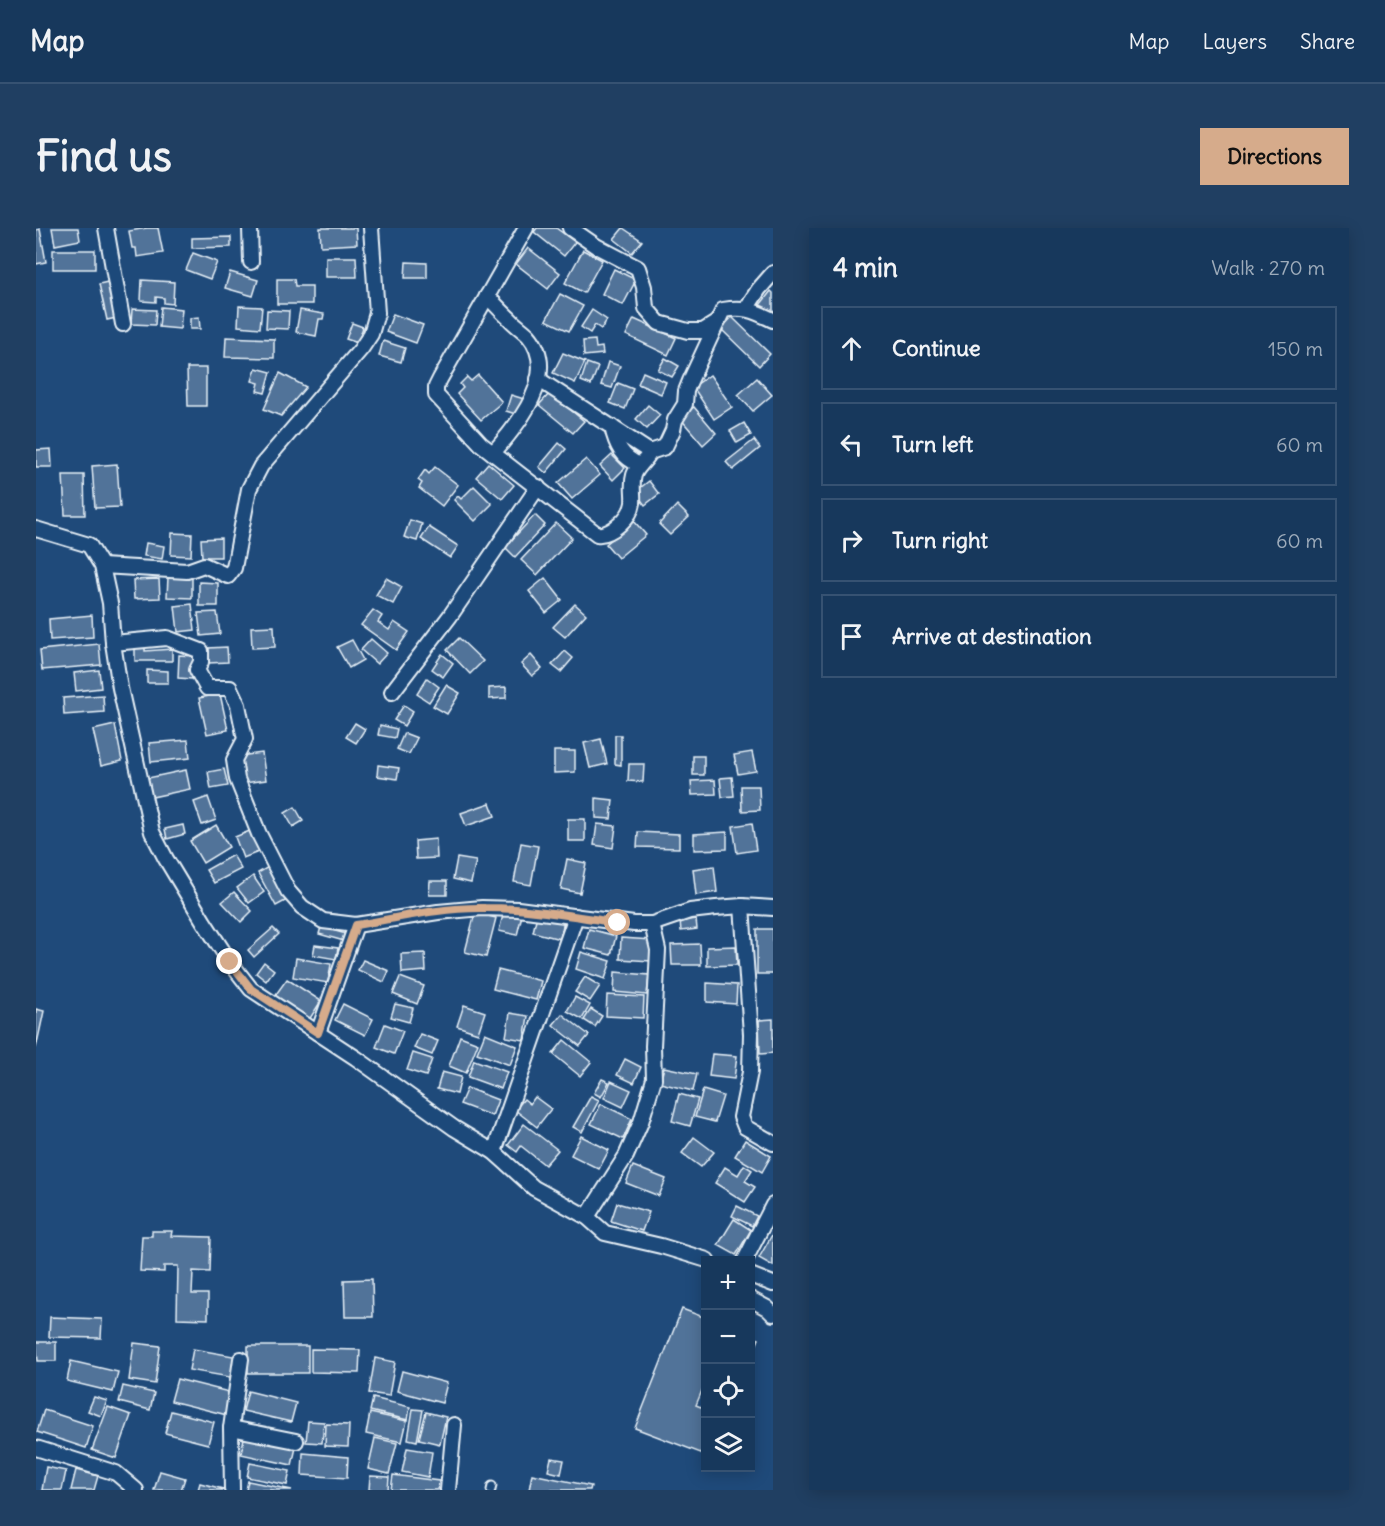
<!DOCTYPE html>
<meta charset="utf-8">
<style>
:root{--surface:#17385c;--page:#203f62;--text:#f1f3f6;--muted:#9eacbb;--line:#365272;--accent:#d6ab8b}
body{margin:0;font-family:Delius,sans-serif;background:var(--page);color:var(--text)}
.controls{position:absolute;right:18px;bottom:18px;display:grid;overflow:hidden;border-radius:0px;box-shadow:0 3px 15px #0003}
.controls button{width:54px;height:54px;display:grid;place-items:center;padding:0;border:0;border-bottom:2px solid var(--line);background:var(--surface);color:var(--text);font:30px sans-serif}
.stop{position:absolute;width:18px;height:18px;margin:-14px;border:4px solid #d6ab8b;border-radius:50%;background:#fff}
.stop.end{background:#d6ab8b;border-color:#fff;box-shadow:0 2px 6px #0008}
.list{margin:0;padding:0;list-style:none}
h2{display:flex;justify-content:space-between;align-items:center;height:78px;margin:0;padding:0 24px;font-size:26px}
h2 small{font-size:20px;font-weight:400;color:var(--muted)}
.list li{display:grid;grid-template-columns:39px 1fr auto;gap:18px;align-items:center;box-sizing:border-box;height:84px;margin:0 12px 12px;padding:0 12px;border:2px solid var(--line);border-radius:0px}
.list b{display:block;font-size:22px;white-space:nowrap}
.list em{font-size:20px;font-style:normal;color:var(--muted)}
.icon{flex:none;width:33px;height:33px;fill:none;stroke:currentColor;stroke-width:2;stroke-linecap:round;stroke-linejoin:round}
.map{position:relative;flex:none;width:737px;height:1262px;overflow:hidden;border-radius:0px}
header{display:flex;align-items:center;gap:36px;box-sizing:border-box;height:84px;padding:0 30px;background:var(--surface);border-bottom:2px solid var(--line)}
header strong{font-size:28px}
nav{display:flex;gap:33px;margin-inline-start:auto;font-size:21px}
.intro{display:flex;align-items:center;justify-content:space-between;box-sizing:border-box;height:144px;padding:0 36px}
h1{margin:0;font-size:42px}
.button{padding:15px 27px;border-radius:0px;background:var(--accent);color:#111;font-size:21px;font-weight:700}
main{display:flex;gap:36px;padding:0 36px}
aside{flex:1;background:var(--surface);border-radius:0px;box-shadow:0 3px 15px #0003}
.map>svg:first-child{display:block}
.building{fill:#517399;stroke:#e8f1f8;stroke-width:1.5}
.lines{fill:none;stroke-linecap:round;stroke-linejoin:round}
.service-casing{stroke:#e8f1f8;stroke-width:11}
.minor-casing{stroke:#e8f1f8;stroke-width:18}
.service{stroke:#1f4a7a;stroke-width:7}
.minor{stroke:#1f4a7a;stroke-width:14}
.route{stroke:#d6ab8b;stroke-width:8}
</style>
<header>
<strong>Map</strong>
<nav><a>Map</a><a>Layers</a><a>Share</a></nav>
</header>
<div class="intro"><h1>Find us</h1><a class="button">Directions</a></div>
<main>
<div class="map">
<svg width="737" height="1262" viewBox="0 0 737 1262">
<rect width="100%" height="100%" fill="#1f4a7a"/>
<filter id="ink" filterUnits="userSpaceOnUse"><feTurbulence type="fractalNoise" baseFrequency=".0167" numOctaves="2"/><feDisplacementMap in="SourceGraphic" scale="12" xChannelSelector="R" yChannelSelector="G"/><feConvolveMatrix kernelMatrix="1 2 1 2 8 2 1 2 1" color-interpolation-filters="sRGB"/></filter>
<g filter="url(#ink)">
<g class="building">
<path d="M16 0H42L44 12 19 17Z"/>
<path d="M111 0H122L127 25 101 29 100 20H96L93 3Z"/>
<path d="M284 0H320L321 16 285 18Z"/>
<path d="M501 0H520L539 14 528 28 498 4Z"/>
<path d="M587 0 606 13 596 25 578 11Z"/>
<path d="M4 1 10 34 0 36V2Z"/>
<path d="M195 9V19L156 20V10Z"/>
<path d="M492 20 524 45 512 61 480 36Z"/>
<rect x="17" y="22" width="42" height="19"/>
<path d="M547 22 566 32 548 65 529 55Z"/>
<path d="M157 25 181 34 174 51 150 42Z"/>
<path d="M290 29H320L321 49H290Z"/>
<path d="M370 34 391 35V50H369Z"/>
<path d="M578 41 600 52 587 77 566 66Z"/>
<path d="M194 44 222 52 217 68 189 60Z"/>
<path d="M241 51H258L259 58H276V76H241Z"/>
<path d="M106 52 138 54 137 76 128 75V70L120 69V74L105 73Z"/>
<path d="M76 53 85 89 71 92 63 56Z"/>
<path d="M735 63 737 65V87L724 77Z"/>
<path d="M524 66 547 78 533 103 510 92Z"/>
<path d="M203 78 226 79 224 100 202 98Z"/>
<path d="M125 79 146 81 144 101 123 99Z"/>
<path d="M96 81 120 82 119 97 95 96Z"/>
<path d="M231 82 253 83 252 101 230 100Z"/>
<path d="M264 82 288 86 287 91H283L280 108 260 104Z"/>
<path d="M556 82 571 92 565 101 559 97 554 105 545 99Z"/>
<path d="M357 86 387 97 380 115 350 104Z"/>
<path d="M163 89 164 101H154V90Z"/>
<path d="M696 89 734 126 723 138 685 101Z"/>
<path d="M598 91 640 110 632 127 590 107Z"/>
<path d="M316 95 327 99 322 115 310 111Z"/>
<path d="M190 109 238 111V130L189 129Z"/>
<path d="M559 112 560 120 566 119 567 126 548 128 547 113Z"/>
<path d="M347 113 369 120 365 134 343 128Z"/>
<path d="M527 125 549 134 539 155 517 145Z"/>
<path d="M629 130 643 138 636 149 622 142Z"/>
<path d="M572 134 584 138 576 160 565 157Z"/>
<path d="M551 135 562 139 555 157 545 153Z"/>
<path d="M151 140H170V178H152Z"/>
<path d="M220 140 235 144 229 165 221 163 223 155 216 153Z"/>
<path d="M607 144 630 154 625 166 602 156Z"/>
<path d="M244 145 270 159 245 188 228 181Z"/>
<path d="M442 147 466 174 445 192 421 166 427 160 424 156 431 149 435 153Z"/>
<path d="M674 147 696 179 678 191 657 159Z"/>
<path d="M721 150 736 167 717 183 702 167Z"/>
<path d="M582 155 597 161 589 181 574 175Z"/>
<path d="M514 165 548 193 537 205 503 177Z"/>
<path d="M475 167 488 171 483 187 470 183Z"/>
<path d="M612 177 624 187 611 201 600 191Z"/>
<path d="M658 179 680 205 667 217 644 190Z"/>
<path d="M708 195 715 207 701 215 694 203Z"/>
<path d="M718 212 724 220 697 242 690 234Z"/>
<path d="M523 215 530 221 510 245 503 239Z"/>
<path d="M15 221 16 239H0V222Z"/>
<path d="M576 227 589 240 577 252 564 238Z"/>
<path d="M550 231 564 247 536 271 522 255Z"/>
<path d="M452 235 478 257 466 271 440 249Z"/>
<path d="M81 236 84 279 59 280 56 238Z"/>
<path d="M399 239 422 257 406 278 383 260 386 255 382 252 389 242 393 246Z"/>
<path d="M27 247H48L49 287H29Z"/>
<path d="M613 253 623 266 609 277 599 264Z"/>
<path d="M438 258 456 276 439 293 418 272 422 268 425 271Z"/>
<path d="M641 277 653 289 634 307 623 296Z"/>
<path d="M499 287 509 297 479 329 469 319Z"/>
<path d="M374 292 386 296 381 313 368 309Z"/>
<path d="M598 293 610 307 582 330 570 316Z"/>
<path d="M520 295 536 310 501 347 485 332Z"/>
<path d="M393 299 422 318 414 330 385 311Z"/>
<path d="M136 305 156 306 155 328 135 327Z"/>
<path d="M185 310V329H166L165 311Z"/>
<path d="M110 315 128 318 126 331 108 328Z"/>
<path d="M132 349H156V370L131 369Z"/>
<path d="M350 350 366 359 357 376 340 367Z"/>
<path d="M509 350 526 372 510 385 493 363Z"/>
<path d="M123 351 124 370 98 371 97 352Z"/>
<path d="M163 354 182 355V378H163Z"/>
<path d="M156 376 159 402 142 404 139 378Z"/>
<path d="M539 376 550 386 529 409 517 399Z"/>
<path d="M337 382 346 388 342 394 353 402 358 394 373 404 360 422 325 397Z"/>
<path d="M181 384 184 406 165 408 162 385Z"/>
<path d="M56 387 57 409 14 412 13 391Z"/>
<path d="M238 398 239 419 216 420 215 399Z"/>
<path d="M423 410 447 433 434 446 411 422Z"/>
<path d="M335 411 351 425 341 436 325 422Z"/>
<path d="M316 412 327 432 313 440 301 419Z"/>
<path d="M63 416 65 437 6 442 4 422Z"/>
<path d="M191 419 192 434 173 435 172 420Z"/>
<path d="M99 420H109V423L136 421V433H99Z"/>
<path d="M529 423 537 430 525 444 516 437Z"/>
<path d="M406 426 417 435 407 449 396 441Z"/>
<path d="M143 427 157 428 156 451 142 450Z"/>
<path d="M495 427 506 440 496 448 485 436Z"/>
<path d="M63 442 65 460 40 463 38 445Z"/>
<path d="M111 442 132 443V455H111Z"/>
<path d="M391 450 403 459 393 474 381 466Z"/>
<path d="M410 457 424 465 411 486 397 478Z"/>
<path d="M470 459V470L453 471V460Z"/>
<path d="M184 466 192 502 171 506 163 470Z"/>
<path d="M67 467 68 484 28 487 27 470Z"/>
<path d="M368 477 377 483 368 498 358 492Z"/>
<path d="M319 495 329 501 320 515 310 509Z"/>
<path d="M79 497 86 533 65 538 57 502Z"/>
<path d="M344 497 361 501 359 510 342 507Z"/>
<path d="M368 505 381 510 373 526 361 521Z"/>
<path d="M579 507H585V537L579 536Z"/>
<path d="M565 511 571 536 554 540 548 515Z"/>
<path d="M152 512 154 530 115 534 113 515Z"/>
<path d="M518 523H539V544L518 545Z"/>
<path d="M716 524 720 543 702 546 698 527Z"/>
<path d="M226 525 230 552 208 555 203 528Z"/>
<rect x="657" y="528" width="11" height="19"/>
<path d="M593 536H608L607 554 592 553Z"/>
<path d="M342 537 363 540 361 551 341 548Z"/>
<path d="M188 541 192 558 175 561 172 544Z"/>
<path d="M150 542 154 561 116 569 112 550Z"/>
<path d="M696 549 698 568 686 569 684 550Z"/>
<path d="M679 552 680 566 656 567 655 553Z"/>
<path d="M705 558H723L724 582 706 583Z"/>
<path d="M172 569 180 592 166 597 158 574Z"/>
<path d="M560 570 577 572 575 591 560 590Z"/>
<path d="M454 575 459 588 430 598 425 585Z"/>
<path d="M259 579 267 593 257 599 249 585Z"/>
<rect x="532" y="591" width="17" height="22"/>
<path d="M716 595 720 622 701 625 697 598Z"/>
<path d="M561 596 580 598 577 620 558 617Z"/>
<path d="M147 597 149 606 131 611 129 601Z"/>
<path d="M180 597 193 619 167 635 154 613Z"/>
<path d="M216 602 225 623 207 630 199 609Z"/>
<path d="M602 604 643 606V620L601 619Z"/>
<path d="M691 604V621L658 622V606Z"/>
<path d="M400 611 401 630 380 631 379 613Z"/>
<path d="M485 615 502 618 495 657 478 654Z"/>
<path d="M197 627 205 641 178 655 170 642Z"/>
<path d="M421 630 440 633 435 655 417 651Z"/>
<path d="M531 631 550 635 544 665 525 661Z"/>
<path d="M234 638 253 671 240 678 222 645Z"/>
<path d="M678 638 681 664 660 667 657 641Z"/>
<path d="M217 648 228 664 213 675 201 660Z"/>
<path d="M394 653H411V667H393Z"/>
<path d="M198 664 216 683 205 694 186 674Z"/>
<path d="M468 683 486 687 481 707 463 703Z"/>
<path d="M439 685 460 690 450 729 429 724Z"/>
<path d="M501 687 528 693 524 711 497 704Z"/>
<path d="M660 691 661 701 645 703 644 693Z"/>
<path d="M285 699 310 706 308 713 283 706Z"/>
<path d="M237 700 243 706 218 729 212 722Z"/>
<path d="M553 701 580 708 575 727 548 720Z"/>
<rect x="721" y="701" width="16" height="45"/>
<path d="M585 710 616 712 615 733 584 731Z"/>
<path d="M664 716 665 737H636L635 717Z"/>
<path d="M279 717 302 720 300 731 277 727Z"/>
<path d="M700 718 701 737 671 738V719Z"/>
<path d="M545 724 575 733 569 751 540 741Z"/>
<path d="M389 725 390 743 366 745 365 726Z"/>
<path d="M260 730 295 736 292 755 257 749Z"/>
<path d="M327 732 353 743 348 754 322 742Z"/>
<path d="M228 734 238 742 230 753 220 745Z"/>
<path d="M462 742 505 753 500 772 457 761Z"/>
<path d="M579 744 613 747 611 767 578 764Z"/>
<path d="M364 749 388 758 381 776 357 766Z"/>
<path d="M549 749 564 758 554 773 539 764Z"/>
<path d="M251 751 285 773 273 792 238 769Z"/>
<path d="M671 755 701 757 700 776 671 774Z"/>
<path d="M571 767 608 769 607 790 570 788Z"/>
<path d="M539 769 554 777 546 791 531 783Z"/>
<path d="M307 776 337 791 329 807 299 792Z"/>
<path d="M359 776 377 780 373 794 355 789Z"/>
<path d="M428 777 449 784 442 805 421 798Z"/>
<path d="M0 781 8 783 0 820Z"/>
<path d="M555 781 566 788 559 799 548 792Z"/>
<path d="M474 785 492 788 488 812 470 809Z"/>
<path d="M526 786 553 807 544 818 517 797Z"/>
<path d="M737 791V825L724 826 723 792Z"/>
<path d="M349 796 367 803 358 826 340 819Z"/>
<path d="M449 805 481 818 474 837 441 825Z"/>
<path d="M384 806 402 813 396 827 378 820Z"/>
<path d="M424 808 442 815 430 845 413 838Z"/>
<path d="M528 812 555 834 544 848 517 826Z"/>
<path d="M377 825 396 831 390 848 371 842Z"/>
<path d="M676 826 701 828 698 851 673 848Z"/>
<path d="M589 831 605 839 598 855 581 847Z"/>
<path d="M438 832 471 844 465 861 432 849Z"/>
<path d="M628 839 661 846 657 863 624 855Z"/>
<path d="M406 844 425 849 421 866 401 861Z"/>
<path d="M566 851 573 854 565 869 558 865Z"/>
<path d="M575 853 595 862 587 879 568 870Z"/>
<path d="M431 860 462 872 456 888 424 876Z"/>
<path d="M667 862 687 868 679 894 659 889Z"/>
<path d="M643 866 662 871 654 898 636 893Z"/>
<path d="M555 868 563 872 546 904 537 899Z"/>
<path d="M499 869 515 881 501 899 479 882 488 871 494 876Z"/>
<path d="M565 876 596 891 587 911 555 896Z"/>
<path d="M488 896 522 922 509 937 485 918 481 924 472 917Z"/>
<path d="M545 908 573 922 563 941 535 927Z"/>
<path d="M658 909 678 924 665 939 646 925Z"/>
<path d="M709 912 735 928 726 944 699 928Z"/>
<path d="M708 937 716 942 709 953 719 959 709 974 679 955 689 939 702 947Z"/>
<path d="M597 938 630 951 623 968 590 955Z"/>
<path d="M581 975 613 984 606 1003 575 993Z"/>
<path d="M701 978 721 988 716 998 696 988Z"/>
<path d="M698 991 715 1002 700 1027 682 1017Z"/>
<path d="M116 1003H136L135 1008 175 1009 174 1044 157 1043 156 1066H172V1091L141 1090 142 1038H128V1044L104 1043 106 1008H116Z"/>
<path d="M737 1005V1038L723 1030Z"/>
<path d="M336 1051 337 1089H309L308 1052Z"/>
<path d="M646 1081 670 1090V1153L660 1177 670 1181V1227L599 1200Z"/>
<path d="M14 1089 66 1091 65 1110 13 1109Z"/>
<path d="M714 1108 723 1111 714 1132Z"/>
<path d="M0 1114H20V1133H2Z"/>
<path d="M98 1115 124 1118 119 1156 93 1152Z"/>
<rect x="212" y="1118" width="60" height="27"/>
<path d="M157 1121 203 1129 199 1150 153 1142Z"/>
<path d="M275 1121 324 1122 323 1145 275 1144Z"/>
<path d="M339 1130 359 1134 353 1168 333 1165Z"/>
<path d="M35 1133 82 1144 77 1164 31 1153Z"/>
<path d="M366 1143 411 1155 406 1175 361 1163Z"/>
<path d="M141 1151 197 1165 191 1187 135 1173Z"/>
<path d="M87 1158 118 1165 114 1182 83 1174Z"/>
<path d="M212 1163 260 1175 255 1194 207 1183Z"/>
<path d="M58 1169 71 1173 65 1188 52 1183Z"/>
<path d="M337 1170 374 1179 372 1192 334 1183Z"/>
<path d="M72 1179 95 1187 80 1230 56 1222Z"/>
<path d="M377 1181 387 1182 381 1213 372 1211Z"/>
<path d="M8 1182 57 1198 50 1220 1 1204Z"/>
<path d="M135 1183 178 1194 172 1216 129 1205Z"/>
<path d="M390 1184 410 1189 404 1216 383 1211Z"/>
<path d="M334 1185 371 1193 366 1214 330 1206Z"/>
<path d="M272 1193 288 1194 286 1215 270 1214Z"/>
<path d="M290 1196 313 1197 312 1219 289 1218Z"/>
<path d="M209 1204 261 1215 256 1237 205 1226Z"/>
<path d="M339 1210 361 1215 353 1246 332 1241Z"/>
<path d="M371 1220 396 1224 392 1249 366 1244Z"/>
<path d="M267 1225 312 1229 311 1250 266 1247Z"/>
<path d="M515 1230 528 1232 525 1246 512 1243Z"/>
<path d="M214 1235 254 1243 251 1257 211 1249Z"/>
<path d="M10 1239 30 1243 26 1262H6Z"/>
<path d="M40 1242 62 1248 58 1262H35Z"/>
<path d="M124 1243 149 1250 145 1262H118Z"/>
<path d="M496 1246 555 1258 554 1262H493Z"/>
<path d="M357 1247 403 1253 402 1262H355Z"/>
<path d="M334 1248 353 1249 352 1262H333Z"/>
<path d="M212 1253 256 1262H210Z"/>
<path d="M164 1255 191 1262H162Z"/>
</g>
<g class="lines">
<g class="service-casing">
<path id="service" d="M455 1262 456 1258"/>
</g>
<g class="minor-casing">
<g id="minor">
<path d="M70 0 87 96"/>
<path d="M214 0 215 34"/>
<path d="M490 0 404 151 400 159V167L445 216 561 306C575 308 595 289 597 275 598 266 595 257 598 247 601 238 610 233 614 224"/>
<path d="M534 0 560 18 602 40 608 59 610 80 623 95 652 103H667L680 95"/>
<path d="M451 68C459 76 466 84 474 91 479 97 486 101 492 107 525 145 482 197 457 225"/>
<path d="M710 81 723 61 737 45"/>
<path d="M502 151 614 224 629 219 637 202 639 192 649 176 650 163 654 153 687 82C709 78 718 83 737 92"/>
<path d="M576 199C580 217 586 230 604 237"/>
<path d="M0 301 53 317 66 338 74 375 77 415 84 460 116 604 130 631 168 694 194 734 215 761 320 830 418 900 458 924 498 960 551 989 569 1005 625 1018 671 1032"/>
<path d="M66 338 151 343 168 337 192 348 198 340 213 261 225 238 325 121 335 106 341 85 335 0"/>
<path d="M77 415 131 410 165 423V434L161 442 171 460H194L202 477 209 511 198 532 201 551 223 606 252 663 266 679 287 693 320 697 402 684 446 680 482 681 598 696H616L654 683 680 680 706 678 737 680"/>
<path d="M356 464 414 388 502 259"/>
<path d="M706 678 715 806 714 844 705 889 709 899 737 915"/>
<path d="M282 805 320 697"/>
<path d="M458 924 540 688"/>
<path d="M551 989 590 928 605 894 618 851 617 818 622 722 616 696"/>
<path d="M709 1032 737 977"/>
<path d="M714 1047 737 1056"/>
<path d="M714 1071 731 1080 737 1086"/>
<path d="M195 1200 260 1213"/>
<path d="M0 1220 80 1245 100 1262"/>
<path d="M196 1262 195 1200 205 1131"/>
<path d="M412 1262 418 1197"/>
</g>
</g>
<use href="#service" class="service"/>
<use href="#minor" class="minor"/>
</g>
</g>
<g class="lines" filter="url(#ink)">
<path class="route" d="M194 734 215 761 282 805 320 697C362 690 406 679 449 680 493 680 538 688 582 695"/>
</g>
</svg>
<div class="controls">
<button>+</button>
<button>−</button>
<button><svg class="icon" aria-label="locate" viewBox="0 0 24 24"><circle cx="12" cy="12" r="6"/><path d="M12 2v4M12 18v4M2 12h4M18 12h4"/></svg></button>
<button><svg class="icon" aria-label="layers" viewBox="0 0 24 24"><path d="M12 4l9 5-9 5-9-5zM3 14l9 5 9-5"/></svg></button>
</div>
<div class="stop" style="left:582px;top:695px"></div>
<div class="stop end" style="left:194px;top:734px"></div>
</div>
<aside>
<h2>4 min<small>Walk · 270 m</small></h2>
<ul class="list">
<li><svg class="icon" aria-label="ahead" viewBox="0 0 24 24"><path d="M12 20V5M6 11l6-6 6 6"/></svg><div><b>Continue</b></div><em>150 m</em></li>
<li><svg class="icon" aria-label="left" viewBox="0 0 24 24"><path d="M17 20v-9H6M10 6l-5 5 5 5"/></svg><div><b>Turn left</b></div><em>60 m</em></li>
<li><svg class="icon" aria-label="right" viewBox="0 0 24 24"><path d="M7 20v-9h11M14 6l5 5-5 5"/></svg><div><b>Turn right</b></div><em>60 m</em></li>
<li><svg class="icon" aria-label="arrive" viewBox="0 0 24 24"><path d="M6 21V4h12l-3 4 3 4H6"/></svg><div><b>Arrive at destination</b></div></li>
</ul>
</aside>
</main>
